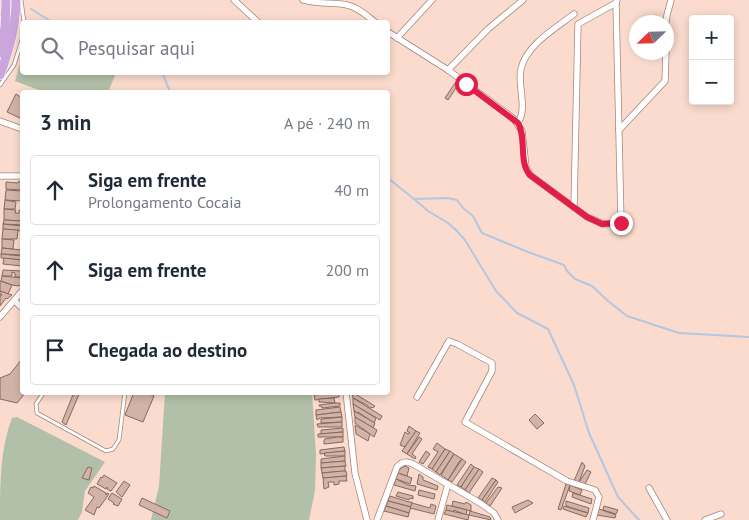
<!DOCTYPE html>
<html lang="pt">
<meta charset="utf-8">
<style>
:root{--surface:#fff;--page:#f2f2f3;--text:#1f2937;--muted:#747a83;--line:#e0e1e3}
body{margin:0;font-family:"PT Sans",sans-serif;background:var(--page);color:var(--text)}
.controls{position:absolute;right:15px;top:15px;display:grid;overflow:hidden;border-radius:5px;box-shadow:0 2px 8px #0003}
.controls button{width:45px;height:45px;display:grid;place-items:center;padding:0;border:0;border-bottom:1px solid var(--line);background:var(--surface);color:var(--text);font:25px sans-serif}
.compass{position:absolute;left:629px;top:15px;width:45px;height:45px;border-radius:50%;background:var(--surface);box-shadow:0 2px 8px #0003;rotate:247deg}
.stop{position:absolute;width:15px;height:15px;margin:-11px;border:4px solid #e11d48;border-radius:50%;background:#fff}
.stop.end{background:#e11d48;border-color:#fff;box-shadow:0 1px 5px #0008}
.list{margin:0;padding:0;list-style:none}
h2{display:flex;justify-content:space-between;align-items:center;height:65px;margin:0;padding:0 20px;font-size:21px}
h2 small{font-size:16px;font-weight:400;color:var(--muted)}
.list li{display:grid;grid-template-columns:32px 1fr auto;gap:15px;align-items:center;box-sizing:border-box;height:70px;margin:0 10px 10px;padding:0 10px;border:1px solid var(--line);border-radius:5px}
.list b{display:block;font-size:19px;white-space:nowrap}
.list p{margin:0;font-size:16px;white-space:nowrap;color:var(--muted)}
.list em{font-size:16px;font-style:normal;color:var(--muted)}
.icon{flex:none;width:28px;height:28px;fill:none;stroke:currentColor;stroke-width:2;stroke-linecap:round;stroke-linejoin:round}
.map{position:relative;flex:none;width:749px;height:520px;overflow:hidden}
.search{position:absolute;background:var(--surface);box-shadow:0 2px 8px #0003;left:20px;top:20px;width:370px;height:55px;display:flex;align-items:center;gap:12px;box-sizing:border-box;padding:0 18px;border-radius:5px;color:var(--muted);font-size:19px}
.panel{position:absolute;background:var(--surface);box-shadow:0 2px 8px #0003;left:20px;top:90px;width:370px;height:305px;border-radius:5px}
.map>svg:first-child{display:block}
.green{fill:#b2c0a9}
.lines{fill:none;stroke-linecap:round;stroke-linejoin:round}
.stream{stroke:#b3c7e0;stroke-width:2}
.building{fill:#d4b3a7;stroke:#86695f}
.lane-casing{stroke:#a4867b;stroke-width:4.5}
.street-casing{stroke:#a4867b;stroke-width:7}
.primary-casing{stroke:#fff;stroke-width:10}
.lane{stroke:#fff;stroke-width:3}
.street{stroke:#fff;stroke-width:5.5}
.primary{stroke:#cba6dc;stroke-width:9}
.route{stroke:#e11d48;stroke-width:6}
</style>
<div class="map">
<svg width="749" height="520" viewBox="0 0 749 520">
<rect width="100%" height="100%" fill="#fbdbce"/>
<g class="green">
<path d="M22 57V72L116 73 108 92H44L15 81Z"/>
<path d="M165 393H312L316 455 315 491 309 520H151L159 486Z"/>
<path d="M17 417 105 462 85 491 82 512 78 520H0C0 486 0 448 12 418Z"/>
</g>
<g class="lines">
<g class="stream">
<path d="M31 9 52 22"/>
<path d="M162 72 170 92"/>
<path d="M388 178 414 199 448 198 457 200 464 209 473 216 482 233 528 252 564 265 567 271 575 279 592 286 608 301 627 316 679 333 749 337"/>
<path d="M414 199 428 211 448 223 456 230 465 240 496 291 517 313 548 329 574 385 589 433 618 497 639 520"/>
</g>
</g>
<g class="building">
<path d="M455 83 458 85 448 100 445 98Z"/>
<path d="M16 94 22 98V119L7 112Z"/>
<path d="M19 181 22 183V190L6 189V182L18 183Z"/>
<path d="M6 190 22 191V201L5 200Z"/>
<path d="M5 200 16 202 15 209H4Z"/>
<path d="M4 209 16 210 15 213H19V210L22 211V221L4 220Z"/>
<path d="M4 220 22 221V225L3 224Z"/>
<path d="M3 224 22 226V231L3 229Z"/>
<path d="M3 229 18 230 17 239H2Z"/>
<path d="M2 239 14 240 13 249 2 248Z"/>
<path d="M2 248 22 250V255L1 254Z"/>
<path d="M1 254 22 256V260L1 258Z"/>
<path d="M4 258 22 260V266L3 264Z"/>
<path d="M3 270 22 271V277H15V273L12 272V276H2Z"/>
<path d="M2 276 22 278V283L19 286 12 285 1 281Z"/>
<path d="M0 281 12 285 8 294 0 291Z"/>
<path d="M0 291 12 295 7 299 6 298 0 306V296L2 295 0 294Z"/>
<path d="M22 359V392H26L17 403 0 399V378L10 374Z"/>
<path d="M74 392H80L66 425 62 422Z"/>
<path d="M134 392H145L154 396 143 422 125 415Z"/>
<path d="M352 392 375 406 373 408 371 407 370 409 367 405 353 398Z"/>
<path d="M339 393V397L315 400 314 395Z"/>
<path d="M334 398 335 403 319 402V399Z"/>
<path d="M353 398 382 416 380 420 353 404Z"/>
<path d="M335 403H340V406L322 408 321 406H319V405Z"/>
<path d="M353 404 376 418 374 423 358 412V413L354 411Z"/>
<path d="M340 407 341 412 316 415V410Z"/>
<path d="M354 411 375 423 373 428 355 417Z"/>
<path d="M341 412 342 417 320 418 317 420 316 415Z"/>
<path d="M535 414 544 423 537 429 529 420Z"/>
<path d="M342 417V422L321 423V419Z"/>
<path d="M355 417 377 430 374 437 355 423Z"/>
<path d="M342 422V427H318L317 424Z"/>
<path d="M355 425 370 434 368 441 356 434Z"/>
<path d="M409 426 416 431 405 447 400 445 405 432 408 434 410 433 407 431Z"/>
<path d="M343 428V432L321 434V430Z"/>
<path d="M416 431 420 433 407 454 402 451Z"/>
<path d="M343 432V437H318V434Z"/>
<path d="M337 437H343V442L324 444V440L325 439Z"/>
<path d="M419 437 422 439 412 454 416 457 415 459 407 454Z"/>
<path d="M437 443 445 449 432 469 428 467 438 452 433 449Z"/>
<path d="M344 447 345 451 320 454V450Z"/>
<path d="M445 449 450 451 436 472 432 469Z"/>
<path d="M345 451V456H325L324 453Z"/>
<path d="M426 451 430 454 423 464 419 462Z"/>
<path d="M450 451 454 454 440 475 436 472Z"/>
<path d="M454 454 462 459 459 462 448 480 441 475Z"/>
<path d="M345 456V461L321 463V459Z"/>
<path d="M462 459 466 462 452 482 448 480Z"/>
<path d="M345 461 346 466 321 468V463Z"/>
<path d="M582 462 585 466 579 482 574 481Z"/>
<path d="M471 464 474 467 461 487 457 485Z"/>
<path d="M345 466V471L322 473 321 468Z"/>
<path d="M405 466 409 468 407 476 398 473 400 469Z"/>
<path d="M88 467 92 468 89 480 82 478Z"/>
<path d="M474 467 479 469 465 490 461 487Z"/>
<path d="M479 469 483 472 469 493 465 490Z"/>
<path d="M587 470 591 472 585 484 579 482Z"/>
<path d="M343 471H346L347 476 323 478 322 473Z"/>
<path d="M398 473 412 478 410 484 396 479Z"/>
<path d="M419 474 423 477V480L438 486 437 490 417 484Z"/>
<path d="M104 475 117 483 111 491 107 489V487L106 489 97 484 101 477 102 478Z"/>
<path d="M346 476 347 481H339V484L334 485V482H328L329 487 324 489 323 478Z"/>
<path d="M492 478 496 480 482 500 478 498Z"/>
<path d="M396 479 408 485 416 486 415 491 394 485Z"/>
<path d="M496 480 498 482 485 502 482 500Z"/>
<path d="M124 481 130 485 122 497 116 492Z"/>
<path d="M566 484 570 485 561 510 558 509Z"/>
<path d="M570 485 582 490 580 495 569 491Z"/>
<path d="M94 486 106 493V495L107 493 109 494 99 508 97 507 94 515 85 510 94 497 88 493 91 487 93 488Z"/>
<path d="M498 487 502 488 490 506 486 503Z"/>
<path d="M419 490 435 494 434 499 418 495Z"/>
<path d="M398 492 413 496V499L410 498 409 500 396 496Z"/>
<path d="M112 493 122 499 118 506 113 504 114 503 108 499Z"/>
<path d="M573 493 592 499 591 504 572 497Z"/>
<path d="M390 496 409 502H412L411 507 388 501Z"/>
<path d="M142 498 170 511 167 518 139 505Z"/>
<path d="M528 500 533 503 515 513 512 507Z"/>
<path d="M388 501 411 507 409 513 386 506Z"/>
<path d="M453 501 465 504 466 502 471 505V511L452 506Z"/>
<path d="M566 501 589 508 588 513 566 506Z"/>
<path d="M412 503 430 508 431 504 436 506 434 514 410 508Z"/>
<path d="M447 505 467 510 466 515 454 510 453 512 446 510Z"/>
<path d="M386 506 409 513 408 517 384 511Z"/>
<path d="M564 506 588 513 586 517 563 509Z"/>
<path d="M604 506 618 510 616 514 603 510Z"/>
<path d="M599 509 616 515 615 518 597 515Z"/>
<path d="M446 510 469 515 468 520 444 514Z"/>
<path d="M470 511 490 517 491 520 469 515Z"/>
</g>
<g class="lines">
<g class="lane-casing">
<g id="lane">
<path d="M21 0 24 22"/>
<path d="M0 23 2 15"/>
<path d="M0 85 14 65 22 40"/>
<path d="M44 392 36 404 37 413 106 451 113 449 119 440 125 392"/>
</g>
</g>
<g class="street-casing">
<g id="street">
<path d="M234 0 258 22"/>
<path d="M303 0C319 5 333 2 347 5 358 7 367 16 375 22"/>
<path d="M666 22 667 15 671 0"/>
<path d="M388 32 448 70 513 118 522 131 526 167 530 175 587 217 603 224 621 223 616 3 617 0"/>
<path d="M397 38 432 0"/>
<path d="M448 70 488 29 523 0"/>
<path d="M0 121 22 129"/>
<path d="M518 123C528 107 517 86 521 69 526 45 556 28 574 14"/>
<path d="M619 130 665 81 666 52"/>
<path d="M0 176H22"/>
<path d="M574 207 578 24 616 3"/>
<path d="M15 301 22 308"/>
<path d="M0 317 22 291"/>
<path d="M346 392 355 473 367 520"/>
<path d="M417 397 449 341 457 344 492 363V371L465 422 567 481 595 490 599 497 593 520"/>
<path d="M649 488 667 520"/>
<path d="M377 520 397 467C402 461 407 461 413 464L480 503 494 513 498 520"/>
<path d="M438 520 448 484"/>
<path d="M705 520 721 514"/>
</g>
</g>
<g class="primary-casing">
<g id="primary">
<path d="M0 53 5 27 6 0"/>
<path d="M0 75C9 50 16 26 16 0"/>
</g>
</g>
<use href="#lane" class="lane"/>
<use href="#street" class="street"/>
<use href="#primary" class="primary"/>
</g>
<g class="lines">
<path class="route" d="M466 84 518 123C527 138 518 161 530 175L587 217 602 224 621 223"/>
</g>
</svg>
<div class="controls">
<button>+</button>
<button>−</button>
</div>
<svg class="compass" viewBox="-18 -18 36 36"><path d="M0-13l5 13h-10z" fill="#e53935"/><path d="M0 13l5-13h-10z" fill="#747a83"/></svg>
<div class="stop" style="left:466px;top:84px"></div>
<div class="stop end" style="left:621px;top:223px"></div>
<div class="search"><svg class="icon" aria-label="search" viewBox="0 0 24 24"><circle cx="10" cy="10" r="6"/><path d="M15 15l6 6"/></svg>Pesquisar aqui</div>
<section class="panel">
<h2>3 min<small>A pé · 240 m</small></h2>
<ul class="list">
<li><svg class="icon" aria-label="ahead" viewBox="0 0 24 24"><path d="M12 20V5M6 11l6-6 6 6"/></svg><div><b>Siga em frente</b><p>Prolongamento Cocaia</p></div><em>40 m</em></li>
<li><svg class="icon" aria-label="ahead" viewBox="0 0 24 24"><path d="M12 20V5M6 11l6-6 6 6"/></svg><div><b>Siga em frente</b></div><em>200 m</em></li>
<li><svg class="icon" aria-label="arrive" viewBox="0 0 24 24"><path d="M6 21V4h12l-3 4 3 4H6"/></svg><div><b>Chegada ao destino</b></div></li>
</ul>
</section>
</div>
